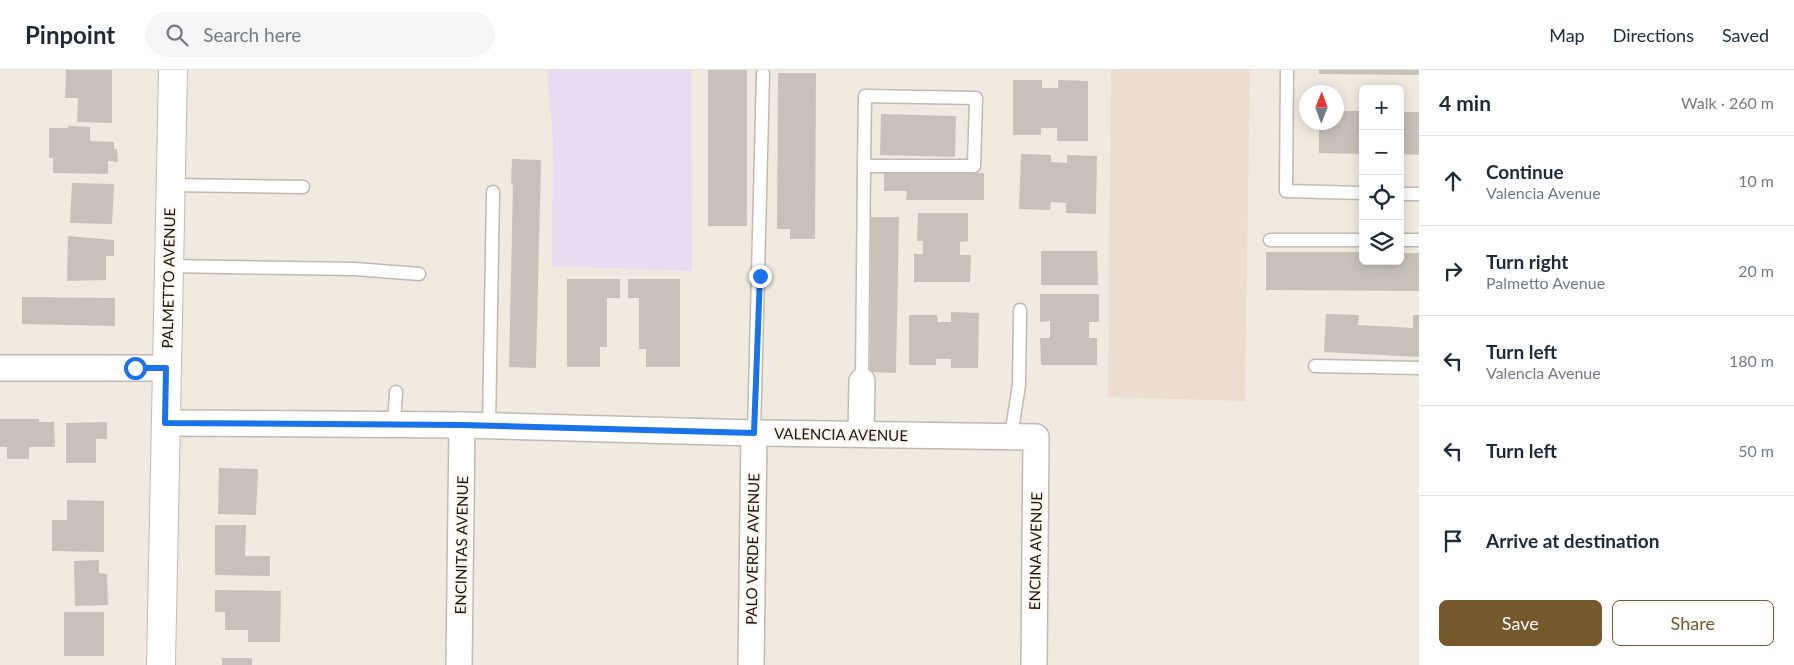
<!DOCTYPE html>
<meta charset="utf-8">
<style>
:root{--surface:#fff;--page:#f6f6f7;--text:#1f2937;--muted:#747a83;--line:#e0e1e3;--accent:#75582b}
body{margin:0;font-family:Lato,sans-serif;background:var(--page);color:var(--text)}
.controls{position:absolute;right:15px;top:15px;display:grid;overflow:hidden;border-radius:8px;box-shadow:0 2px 12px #0003}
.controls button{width:45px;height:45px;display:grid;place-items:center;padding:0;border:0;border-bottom:1px solid var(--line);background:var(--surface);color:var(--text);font:25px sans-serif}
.compass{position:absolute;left:1299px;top:15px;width:45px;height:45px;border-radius:50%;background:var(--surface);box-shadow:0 2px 12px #0003;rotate:1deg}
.stop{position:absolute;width:15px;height:15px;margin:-11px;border:4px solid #1a73e8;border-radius:50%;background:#fff}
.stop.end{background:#1a73e8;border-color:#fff;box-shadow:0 1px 5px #0008}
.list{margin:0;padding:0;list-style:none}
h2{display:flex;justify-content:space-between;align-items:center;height:65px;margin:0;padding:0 20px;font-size:21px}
h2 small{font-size:16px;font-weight:400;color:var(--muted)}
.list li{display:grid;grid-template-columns:32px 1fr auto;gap:15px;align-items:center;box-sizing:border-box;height:90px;padding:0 20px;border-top:1px solid var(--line)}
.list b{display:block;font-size:19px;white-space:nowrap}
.list p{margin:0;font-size:16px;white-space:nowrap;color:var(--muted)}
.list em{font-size:16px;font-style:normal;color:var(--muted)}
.actions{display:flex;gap:10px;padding:15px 20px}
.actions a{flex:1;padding:11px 0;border:1px solid var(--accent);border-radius:8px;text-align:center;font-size:18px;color:var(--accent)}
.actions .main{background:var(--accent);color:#fff}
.icon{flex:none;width:28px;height:28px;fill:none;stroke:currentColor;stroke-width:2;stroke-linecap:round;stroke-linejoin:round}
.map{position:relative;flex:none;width:1419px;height:595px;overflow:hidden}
header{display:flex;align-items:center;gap:30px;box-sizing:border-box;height:70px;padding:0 25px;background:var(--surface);border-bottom:1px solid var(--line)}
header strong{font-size:24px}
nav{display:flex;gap:28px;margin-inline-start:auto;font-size:18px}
.search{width:350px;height:45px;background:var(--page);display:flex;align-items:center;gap:12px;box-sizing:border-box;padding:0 18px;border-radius:28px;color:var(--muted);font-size:19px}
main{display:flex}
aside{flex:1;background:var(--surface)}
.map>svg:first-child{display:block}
.commercial{fill:#e7dcf0}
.built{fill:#ebddcf}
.building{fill:#c8c1b9}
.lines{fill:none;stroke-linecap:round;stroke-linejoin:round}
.lane-casing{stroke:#c1bab1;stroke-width:15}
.street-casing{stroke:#c1bab1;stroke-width:28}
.secondary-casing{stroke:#c1bab1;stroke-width:30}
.lane{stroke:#fff;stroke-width:12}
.street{stroke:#fff;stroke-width:25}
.secondary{stroke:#fff;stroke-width:28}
.route{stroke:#1a73e8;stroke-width:6}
.labels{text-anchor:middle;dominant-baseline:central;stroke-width:4;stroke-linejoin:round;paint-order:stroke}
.street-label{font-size:15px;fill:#171512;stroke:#fff7ee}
</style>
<header>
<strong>Pinpoint</strong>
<div class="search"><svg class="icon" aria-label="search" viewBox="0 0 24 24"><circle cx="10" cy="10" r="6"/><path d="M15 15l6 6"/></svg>Search here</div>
<nav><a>Map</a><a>Directions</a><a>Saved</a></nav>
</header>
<main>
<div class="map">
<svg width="1419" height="595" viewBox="0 0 1419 595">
<rect width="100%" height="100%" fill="#f1eae1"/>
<path class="commercial" d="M547 0H691L692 201 552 196 553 69Z"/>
<path class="built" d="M1111 0H1250L1245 331 1108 327Z"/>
<g class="building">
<path d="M66 0H112V53L77 52 78 28H65Z"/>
<rect x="708" y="0" width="39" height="156"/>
<path d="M1319 0H1419V5L1319 4Z"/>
<path d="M778 3H816L815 169H790V159H777Z"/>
<path d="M1013 10H1042V18H1058V10L1088 11V71H1057V58H1041V65H1013Z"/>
<path d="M1336 41H1363V84L1319 83V52H1336Z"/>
<path d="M1400 42H1419V85L1400 84Z"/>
<path d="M881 44 956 46 955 87 880 85Z"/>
<path d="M68 56 90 57V71L114 72V79H117L118 92 108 91V104L53 103V88H49V58H68Z"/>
<path d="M1021 84 1051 85V92L1067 93V85L1097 86 1096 144 1066 143V133L1051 132 1050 140 1019 139Z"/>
<path d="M512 89 541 90 536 298 509 297 513 114H511Z"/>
<path d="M884 103H984V130H906L907 121H884Z"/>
<path d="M72 113 114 114 112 154 70 153Z"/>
<path d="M918 143H968V171L960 172V185H971L970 212H914V184H923V171H917Z"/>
<path d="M871 147H899L896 303 870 302Z"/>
<path d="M68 166 114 170V186H106V210L67 211Z"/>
<path d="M1041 181H1097L1098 215H1041Z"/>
<path d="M1266 182H1363V191H1400V183H1419V221L1266 220Z"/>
<path d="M567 209H620V228H607V277H600V297H567Z"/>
<path d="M628 209H680V297H646V279H639V228H628Z"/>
<path d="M1040 224H1099V252H1089V268H1097V295H1041L1040 268H1050V251L1040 252Z"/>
<path d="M22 227 115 228V256L22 254Z"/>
<path d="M951 242 979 243 978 298H951V289H936V295H909V245H937L938 252H951Z"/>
<path d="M1326 244 1359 245 1358 255 1413 258V245H1419V287L1324 282Z"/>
<path d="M0 349H39V352H54L55 377H29V389H7V377H0Z"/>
<path d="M107 352V369H96V393H66V353Z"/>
<path d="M219 398 258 399 256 445 218 444Z"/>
<path d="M67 430 104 431V482L52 481V450H67Z"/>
<path d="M215 455H246L245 486H270V506L215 505Z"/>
<path d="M99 490V503L107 504 108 535 75 536 74 491Z"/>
<path d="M215 520 281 521 280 572H248V560H225V542H215Z"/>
<rect x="64" y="542" width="40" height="44"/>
<rect x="222" y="588" width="30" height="7"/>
</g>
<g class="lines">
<g class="lane-casing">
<g id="lane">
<path d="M1287 0 1286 121 1363 123"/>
<path d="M171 115 303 117"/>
<path d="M1400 124H1419"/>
<path d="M1270 170H1363"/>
<path d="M1400 170H1419"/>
<path d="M168 196 355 199 419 204"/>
<path d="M1315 296 1419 298"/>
<path d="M862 311 864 96H974L976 28 865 26 864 96"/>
<path d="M394 354 396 322"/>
<path d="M489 355 493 122"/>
<path d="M754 363 763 4"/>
<path d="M1011 366 1019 315 1020 240"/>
</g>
</g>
<g class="street-casing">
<g id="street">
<path d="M0 298H166"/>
<path d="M165 353 462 355 754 363 1036 367 1034 595"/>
<path d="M861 364 862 311"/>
<path d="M459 595 462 355"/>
<path d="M751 595 754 363"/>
</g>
</g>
<g class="secondary-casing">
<path id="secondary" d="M161 595 173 0"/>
</g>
<use href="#lane" class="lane"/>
<use href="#street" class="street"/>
<use href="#secondary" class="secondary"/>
</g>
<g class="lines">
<path class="route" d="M135 298H166L165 353 462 355 754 363 760 206"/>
</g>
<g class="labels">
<g class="street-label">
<text transform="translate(168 208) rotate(-89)">PALMETTO AVENUE</text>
<text transform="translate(841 364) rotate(1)">VALENCIA AVENUE</text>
<text transform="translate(461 475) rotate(-89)">ENCINITAS AVENUE</text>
<text transform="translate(752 479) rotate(-89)">PALO VERDE AVENUE</text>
<text transform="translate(1035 481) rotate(-89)">ENCINA AVENUE</text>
</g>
</g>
</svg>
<div class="controls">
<button>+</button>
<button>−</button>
<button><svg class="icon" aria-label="locate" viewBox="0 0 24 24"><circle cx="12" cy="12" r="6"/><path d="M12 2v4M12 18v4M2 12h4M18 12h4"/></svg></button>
<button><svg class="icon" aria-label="layers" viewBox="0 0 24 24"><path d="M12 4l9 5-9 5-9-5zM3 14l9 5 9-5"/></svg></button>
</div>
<svg class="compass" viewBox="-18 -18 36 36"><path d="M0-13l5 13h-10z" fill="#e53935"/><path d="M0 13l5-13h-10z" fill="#747a83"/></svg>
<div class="stop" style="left:135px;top:298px"></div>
<div class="stop end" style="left:760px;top:206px"></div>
</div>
<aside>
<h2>4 min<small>Walk · 260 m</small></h2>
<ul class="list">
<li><svg class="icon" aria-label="ahead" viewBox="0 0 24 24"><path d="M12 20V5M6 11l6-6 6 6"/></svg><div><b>Continue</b><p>Valencia Avenue</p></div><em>10 m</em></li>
<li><svg class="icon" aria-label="right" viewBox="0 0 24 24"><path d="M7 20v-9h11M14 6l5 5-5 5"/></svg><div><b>Turn right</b><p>Palmetto Avenue</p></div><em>20 m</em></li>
<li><svg class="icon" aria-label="left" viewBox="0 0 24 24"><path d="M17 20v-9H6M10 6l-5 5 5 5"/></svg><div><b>Turn left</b><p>Valencia Avenue</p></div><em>180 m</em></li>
<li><svg class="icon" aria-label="left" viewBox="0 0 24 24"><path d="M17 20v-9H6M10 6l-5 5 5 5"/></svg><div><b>Turn left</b></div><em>50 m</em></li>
<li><svg class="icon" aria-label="arrive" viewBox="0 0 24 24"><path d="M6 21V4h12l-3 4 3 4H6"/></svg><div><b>Arrive at destination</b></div></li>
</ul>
<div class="actions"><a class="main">Save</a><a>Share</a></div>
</aside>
</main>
